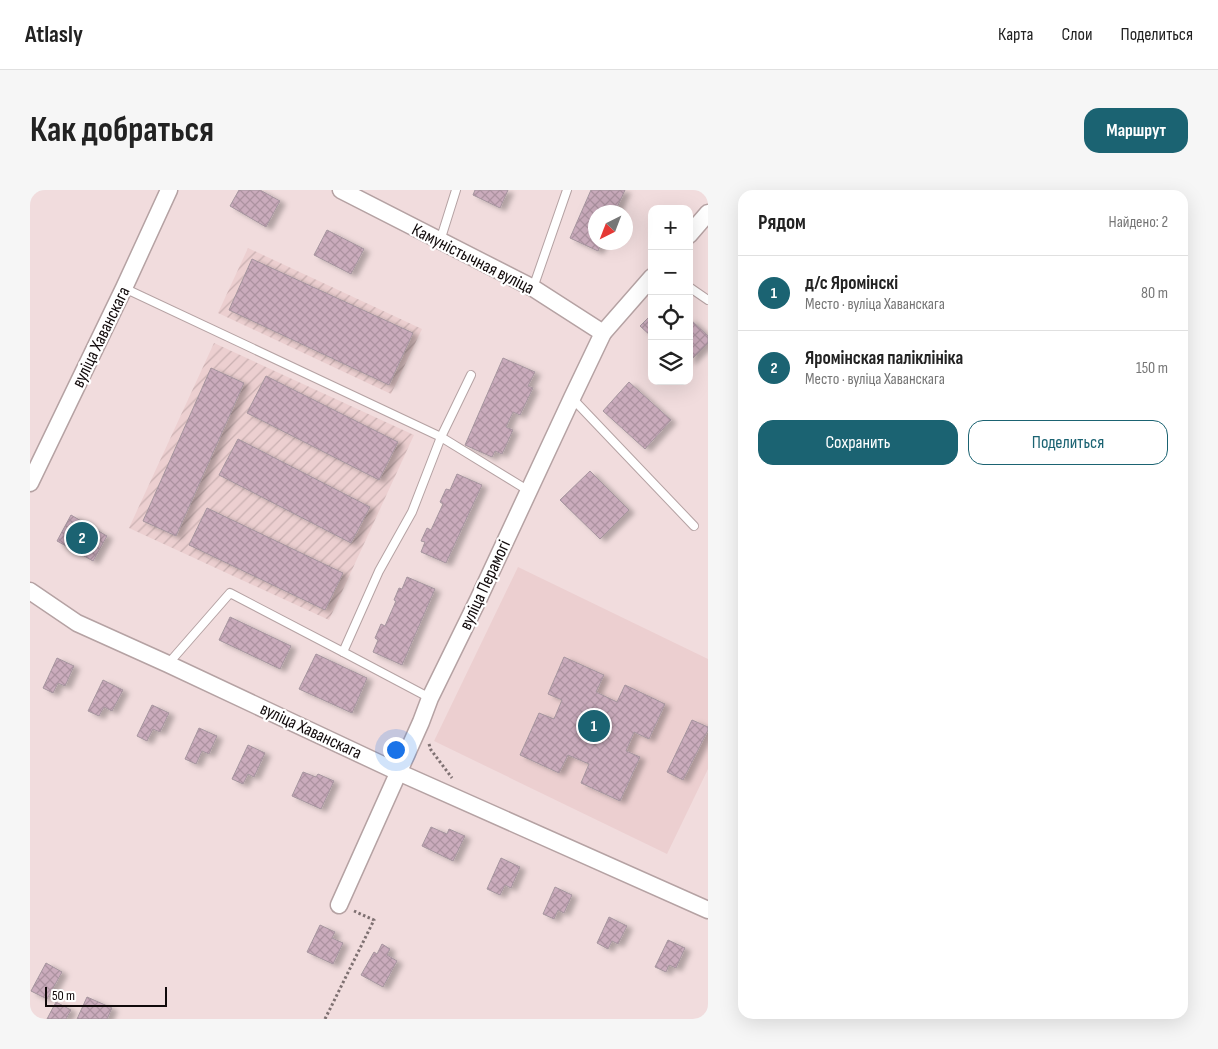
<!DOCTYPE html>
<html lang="ru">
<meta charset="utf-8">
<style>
:root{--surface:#fff;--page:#f6f6f6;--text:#222;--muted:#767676;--line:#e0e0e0;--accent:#1b6372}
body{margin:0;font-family:"Sofia Sans Condensed",sans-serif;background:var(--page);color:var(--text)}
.controls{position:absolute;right:15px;top:15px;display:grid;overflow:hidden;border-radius:10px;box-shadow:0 5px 20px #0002}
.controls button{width:45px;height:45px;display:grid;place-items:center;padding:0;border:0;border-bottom:1px solid var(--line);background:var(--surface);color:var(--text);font:25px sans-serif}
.compass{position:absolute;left:558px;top:15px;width:45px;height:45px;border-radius:50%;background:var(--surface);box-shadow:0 5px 20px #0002;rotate:222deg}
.scale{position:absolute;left:15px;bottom:12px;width:122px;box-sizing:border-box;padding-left:5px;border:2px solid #110a0b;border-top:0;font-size:14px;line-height:18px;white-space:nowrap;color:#110a0b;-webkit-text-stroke:4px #fff;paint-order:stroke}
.you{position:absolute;left:365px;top:559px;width:18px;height:18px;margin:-12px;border:4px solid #fff;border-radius:50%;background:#1a73e8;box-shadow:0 0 0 8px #1a73e833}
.badge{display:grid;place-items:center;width:32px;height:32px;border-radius:50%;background:var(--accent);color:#fff;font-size:16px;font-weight:700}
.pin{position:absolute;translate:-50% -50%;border:2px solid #fff;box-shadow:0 1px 5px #0006}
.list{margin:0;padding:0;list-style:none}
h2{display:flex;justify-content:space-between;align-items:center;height:65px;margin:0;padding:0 20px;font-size:21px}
h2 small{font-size:16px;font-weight:400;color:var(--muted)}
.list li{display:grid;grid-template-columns:32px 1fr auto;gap:15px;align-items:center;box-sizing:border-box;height:75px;padding:0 20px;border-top:1px solid var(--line)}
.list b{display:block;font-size:19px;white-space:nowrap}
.list p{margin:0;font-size:16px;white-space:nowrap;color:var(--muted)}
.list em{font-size:16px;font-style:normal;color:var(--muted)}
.actions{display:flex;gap:10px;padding:15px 20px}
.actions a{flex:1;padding:11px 0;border:1px solid var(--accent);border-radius:15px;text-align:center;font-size:18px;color:var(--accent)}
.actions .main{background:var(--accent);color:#fff}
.icon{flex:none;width:28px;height:28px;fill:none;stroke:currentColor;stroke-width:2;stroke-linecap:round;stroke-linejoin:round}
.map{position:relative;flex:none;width:678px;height:829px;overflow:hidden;border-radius:15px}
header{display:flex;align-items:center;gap:30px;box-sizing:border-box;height:70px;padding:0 25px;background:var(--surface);border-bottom:1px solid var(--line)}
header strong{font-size:24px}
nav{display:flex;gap:28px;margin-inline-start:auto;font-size:18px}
.intro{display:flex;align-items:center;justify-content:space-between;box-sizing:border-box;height:120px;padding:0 30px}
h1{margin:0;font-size:35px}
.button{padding:12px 22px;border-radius:15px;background:var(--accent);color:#fff;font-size:18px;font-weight:700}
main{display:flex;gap:30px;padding:0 30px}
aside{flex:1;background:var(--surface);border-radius:15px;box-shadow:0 5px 20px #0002}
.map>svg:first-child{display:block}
.built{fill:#eccfd0}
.industrial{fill:url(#industrial-furrows)}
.building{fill:url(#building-cross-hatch);stroke:#a5959e;filter:url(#shadow)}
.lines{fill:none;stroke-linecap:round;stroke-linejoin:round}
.lane-casing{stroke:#b5a2a3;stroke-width:10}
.street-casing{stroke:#b5a2a3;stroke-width:19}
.path{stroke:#7e7071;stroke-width:3;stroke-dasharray:2.5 2.5;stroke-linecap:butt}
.lane{stroke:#fff;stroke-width:8}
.street{stroke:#fff;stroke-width:16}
.labels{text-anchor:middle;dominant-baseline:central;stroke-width:4.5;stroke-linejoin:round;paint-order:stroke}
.street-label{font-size:18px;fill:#110a0b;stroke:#fff}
</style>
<header>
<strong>Atlasly</strong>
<nav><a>Карта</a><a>Слои</a><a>Поделиться</a></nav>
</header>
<div class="intro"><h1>Как добраться</h1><a class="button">Маршрут</a></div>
<main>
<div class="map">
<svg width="678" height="829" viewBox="0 0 678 829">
<defs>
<pattern id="industrial-furrows" width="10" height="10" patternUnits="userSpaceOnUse" patternTransform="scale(1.25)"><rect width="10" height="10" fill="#eccfd0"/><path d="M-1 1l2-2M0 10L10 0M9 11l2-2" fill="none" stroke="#c9b0b1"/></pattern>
<pattern id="building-cross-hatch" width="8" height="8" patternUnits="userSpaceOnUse" patternTransform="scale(1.25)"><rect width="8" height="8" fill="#caabbc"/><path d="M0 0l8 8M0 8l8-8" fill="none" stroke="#ac92a0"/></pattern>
<filter id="shadow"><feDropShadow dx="5.5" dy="3" stdDeviation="2.5" flood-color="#0004"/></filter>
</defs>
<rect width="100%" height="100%" fill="#f1dcdd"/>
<path class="built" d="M488 377 678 469V579L637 664 404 551Z"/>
<g class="industrial">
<path d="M218 58 392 139 361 204 188 123Z"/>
<path d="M184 153 384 245 299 430 99 338Z"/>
</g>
<g class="building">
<path d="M209 0H230L250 11 236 37 200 16Z"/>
<path d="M445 0H478L470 18 443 5Z"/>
<path d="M561 0H595L585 22H566V52H572L568 61 540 48Z"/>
<path d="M297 40 334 59 321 84 284 65Z"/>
<path d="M222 69 383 143 359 195 199 120Z"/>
<path d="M622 124V147L610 136Z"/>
<path d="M659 128 678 146V153L659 172Z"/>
<path d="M473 168 505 182 498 196 503 198 490 225 483 222 476 237 483 240 472 264 465 261 462 267 435 255Z"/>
<path d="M181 178 214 193 146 346 113 331Z"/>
<path d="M236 186 368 252 349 290 217 223Z"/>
<path d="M599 192 641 230 615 259 573 221Z"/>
<path d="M208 249 340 317 321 353 189 285Z"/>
<path d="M560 281 599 320 570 349 530 310Z"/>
<path d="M427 284 452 295 416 373 391 362 395 352 391 351 397 338 401 340 413 314 410 312 416 299 420 300Z"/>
<path d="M177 318 313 383 295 420 159 355Z"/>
<path d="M41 325 77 346 63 371 27 351Z"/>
<path d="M377 387 405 399 372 475 343 462 348 450 345 448 351 434 355 436 366 411 364 410 369 398 372 399Z"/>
<path d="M200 427 261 456 250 479 189 450Z"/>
<path d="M286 464 337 488 322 523 269 499Z"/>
<path d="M534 467 574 485 566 502 587 512 595 495 635 514 619 549 604 542 596 561 610 567 590 611 551 593 559 574 538 565 529 583 490 565 509 523 524 529 532 510 518 504Z"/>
<path d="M27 468 44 476 35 496 28 493 23 503 13 498Z"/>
<path d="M73 490 93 500 82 521 74 517 69 526 58 521Z"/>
<path d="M122 515 139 523 130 542 123 539 117 551 107 546Z"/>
<path d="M662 530 678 537V540L653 590 637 582Z"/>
<path d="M169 538 187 546 179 564 172 561 166 574 155 569Z"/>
<path d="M218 555 235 563 224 587 218 584 213 594 202 589Z"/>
<path d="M273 582 286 587 288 584 304 591 291 619 262 606Z"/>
<path d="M401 637 417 644 419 639 435 646 423 671 392 656Z"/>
<path d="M471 668 490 677 481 698 475 695 470 705 457 699Z"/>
<path d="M525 697 542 705 534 723 528 720 524 729 513 724Z"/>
<path d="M579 727 597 736 588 754 582 751 578 759 567 753Z"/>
<path d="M290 735 305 742 302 748 313 753 303 774 277 762Z"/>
<path d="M638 750 655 758 646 778 639 775 636 782 625 777Z"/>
<path d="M352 754 360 759 357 765 367 771 353 797 331 785 344 762 347 764Z"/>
<path d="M16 773 32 782 17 809 1 801Z"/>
<path d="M57 807 82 818 77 829H47Z"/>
<path d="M26 812 41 820 36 829H17Z"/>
</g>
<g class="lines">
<g class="lane-casing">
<g id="lane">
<path d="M410 51 426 0"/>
<path d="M659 97 678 110"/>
<path d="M94 98 411 247 499 301"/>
<path d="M503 98 537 0"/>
<path d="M542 208 664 336"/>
<path d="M138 474 200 403 313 462"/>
<path d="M400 508 313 462 349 381 382 322 411 247 441 185"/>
</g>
</g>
<g class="street-casing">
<g id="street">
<path d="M311 0 503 98 573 143"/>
<path d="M659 45 678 23"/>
<path d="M0 293 94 98 139 0"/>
<path d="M0 401 47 433 138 474 368 582 678 720"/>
<path d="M309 715 391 532 400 508 448 410 542 208 573 143 622 87"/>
</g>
</g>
<g class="path">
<path d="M399 554 401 560 422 588"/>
<path d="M295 829 344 730 324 721"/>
</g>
<use href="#lane" class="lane"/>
<use href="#street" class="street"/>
</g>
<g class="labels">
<g class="street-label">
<text transform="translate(443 69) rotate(27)">Камуністычная вуліца</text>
<text transform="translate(71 147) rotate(-64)">вуліца Хаванскага</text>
<text transform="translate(455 395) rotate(-65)">вуліца Перамогі</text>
<text transform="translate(281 541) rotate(25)">вуліца Хаванскага</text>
</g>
</g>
</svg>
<div class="controls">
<button>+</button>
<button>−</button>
<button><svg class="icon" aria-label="locate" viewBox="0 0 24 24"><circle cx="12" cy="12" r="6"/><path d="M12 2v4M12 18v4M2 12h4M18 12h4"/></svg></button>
<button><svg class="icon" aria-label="layers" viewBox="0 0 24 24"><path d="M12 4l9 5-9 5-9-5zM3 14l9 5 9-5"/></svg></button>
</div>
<svg class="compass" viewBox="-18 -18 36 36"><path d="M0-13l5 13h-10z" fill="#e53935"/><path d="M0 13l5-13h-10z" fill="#767676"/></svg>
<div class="scale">50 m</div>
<div class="you"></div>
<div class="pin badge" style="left:564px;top:536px">1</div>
<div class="pin badge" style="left:52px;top:348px">2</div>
</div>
<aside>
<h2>Рядом<small>Найдено: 2</small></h2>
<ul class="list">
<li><span class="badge">1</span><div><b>д/с Яромінскі</b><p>Место · вуліца Хаванскага</p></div><em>80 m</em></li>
<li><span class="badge">2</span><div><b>Яромінская паліклініка</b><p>Место · вуліца Хаванскага</p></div><em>150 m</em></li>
</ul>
<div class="actions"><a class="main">Сохранить</a><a>Поделиться</a></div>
</aside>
</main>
